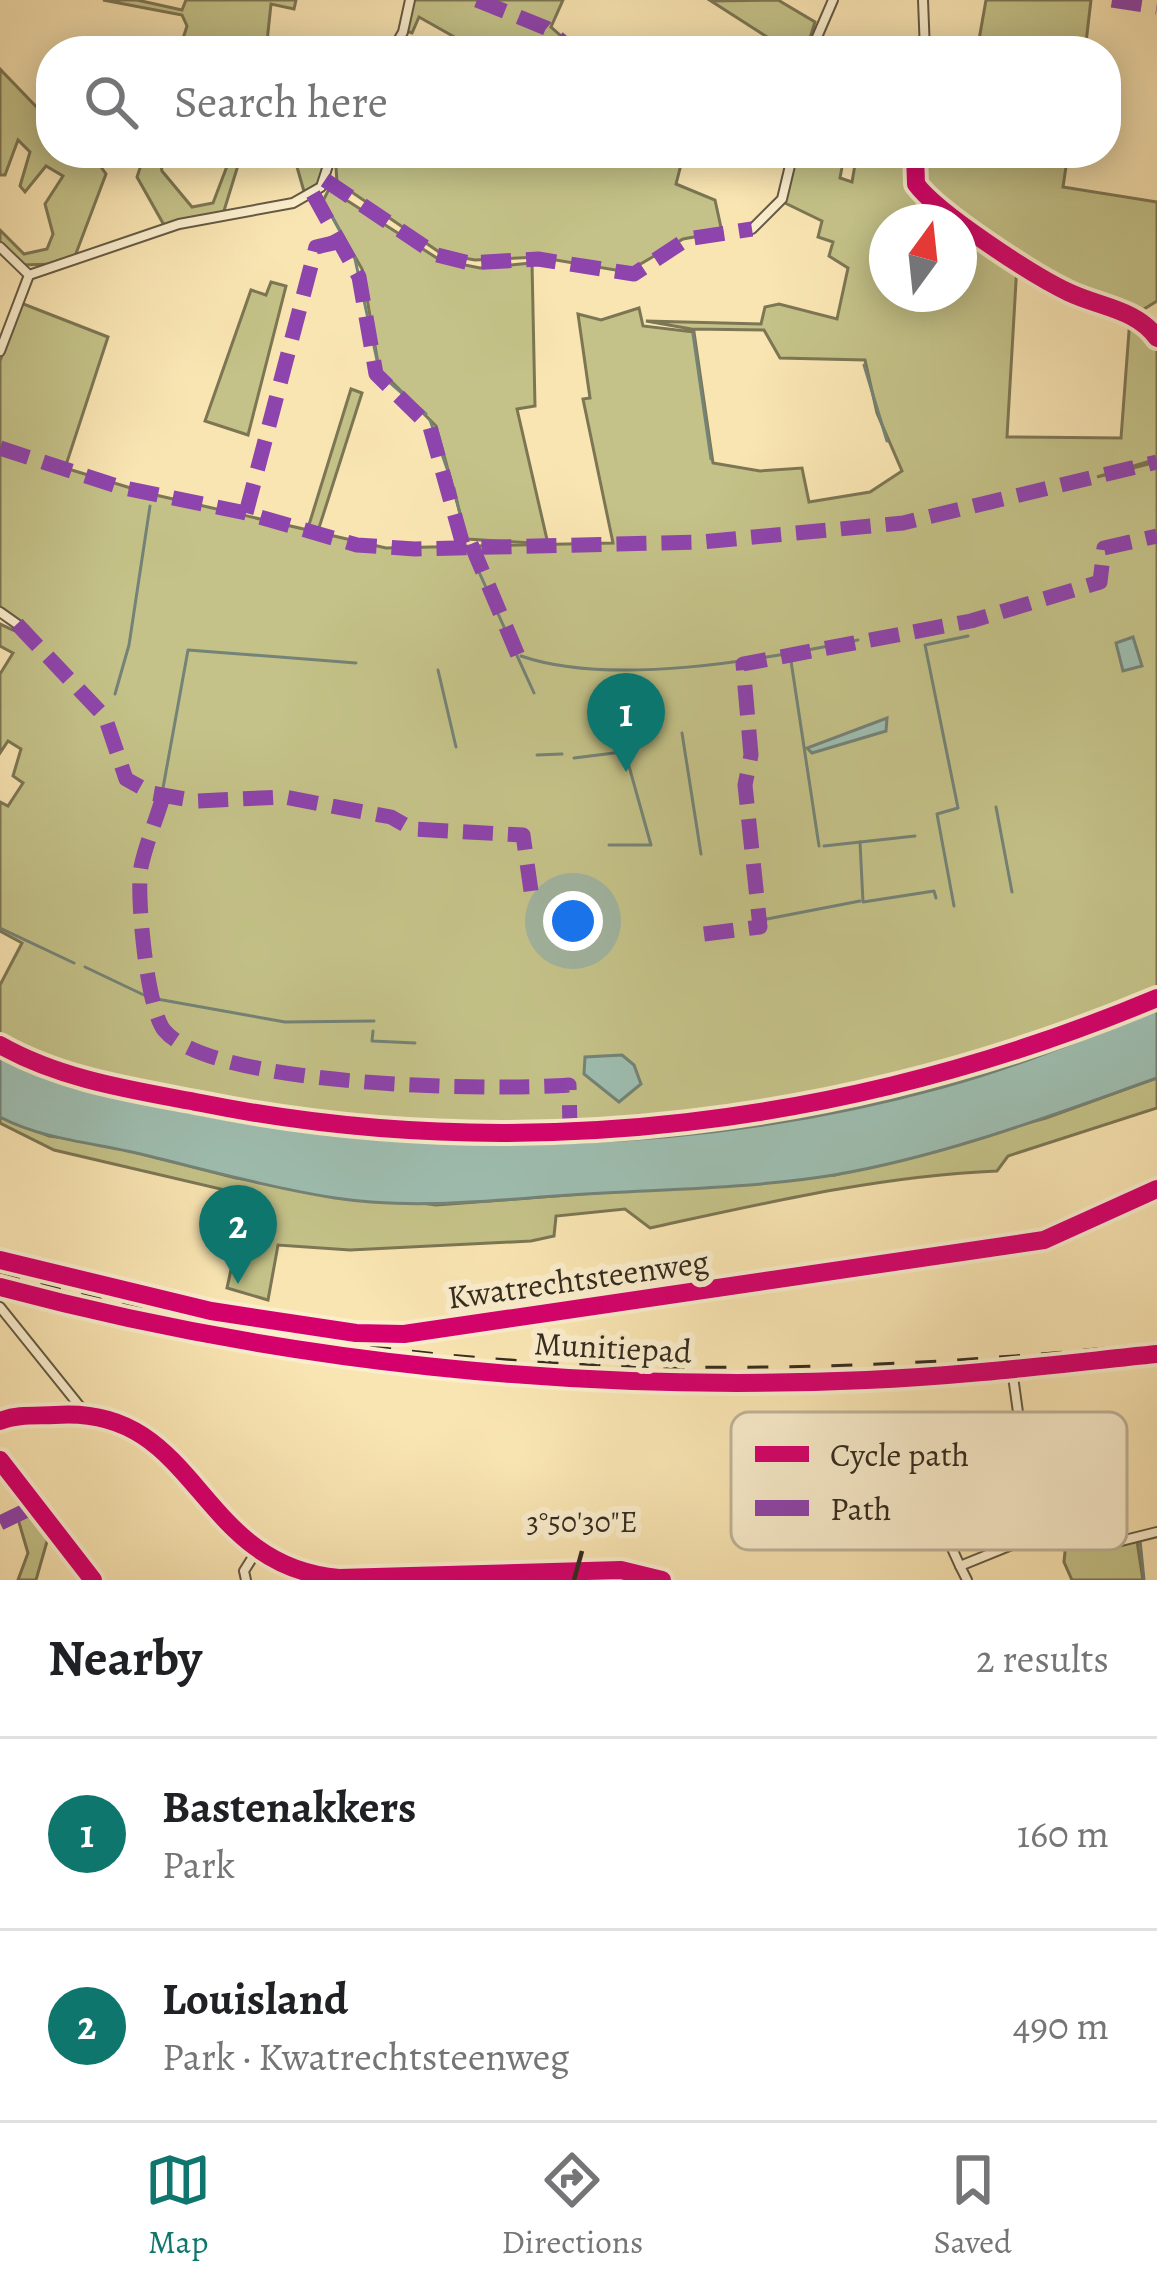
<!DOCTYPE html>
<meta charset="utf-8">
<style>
:root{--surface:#fff;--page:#f2f2f2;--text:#202124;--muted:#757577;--line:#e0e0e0;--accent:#0f766e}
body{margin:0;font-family:Alegreya,serif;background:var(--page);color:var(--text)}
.compass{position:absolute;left:869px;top:204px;width:108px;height:108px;border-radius:50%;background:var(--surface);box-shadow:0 6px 30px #0003;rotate:15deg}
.you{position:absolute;left:573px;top:921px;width:42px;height:42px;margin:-30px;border:9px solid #fff;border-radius:50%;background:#1a73e8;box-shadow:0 0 0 18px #1a73e833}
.badge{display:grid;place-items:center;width:78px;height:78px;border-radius:50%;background:var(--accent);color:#fff;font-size:39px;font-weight:700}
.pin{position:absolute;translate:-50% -99px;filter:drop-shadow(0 3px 6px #0008)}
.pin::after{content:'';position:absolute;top:63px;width:42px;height:36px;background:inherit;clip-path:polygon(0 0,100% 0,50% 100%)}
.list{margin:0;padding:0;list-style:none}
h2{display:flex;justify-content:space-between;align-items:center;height:156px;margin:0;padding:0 48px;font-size:51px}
h2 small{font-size:39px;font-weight:400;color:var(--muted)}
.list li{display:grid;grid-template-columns:78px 1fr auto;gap:36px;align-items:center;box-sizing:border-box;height:192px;padding:0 48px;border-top:3px solid var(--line)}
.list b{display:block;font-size:45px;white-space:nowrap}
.list p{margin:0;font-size:39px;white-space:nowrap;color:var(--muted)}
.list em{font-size:39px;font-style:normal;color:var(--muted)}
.icon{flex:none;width:66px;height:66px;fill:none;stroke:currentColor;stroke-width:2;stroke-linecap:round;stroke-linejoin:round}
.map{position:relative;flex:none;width:1157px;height:1580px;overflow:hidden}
.search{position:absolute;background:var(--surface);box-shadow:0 6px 30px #0003;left:36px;right:36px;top:36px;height:132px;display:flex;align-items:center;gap:30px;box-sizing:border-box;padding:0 42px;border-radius:48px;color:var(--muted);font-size:45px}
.sheet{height:540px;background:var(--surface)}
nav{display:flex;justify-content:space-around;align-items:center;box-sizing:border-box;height:168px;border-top:3px solid var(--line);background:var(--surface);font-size:33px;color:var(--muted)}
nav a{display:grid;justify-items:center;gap:6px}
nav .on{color:var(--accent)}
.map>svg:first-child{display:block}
.green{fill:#c4c288;stroke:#7c7654;stroke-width:3}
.water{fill:#9ebeb1;stroke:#748377;stroke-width:3}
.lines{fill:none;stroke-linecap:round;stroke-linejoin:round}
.stream{stroke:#748377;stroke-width:3}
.minor-casing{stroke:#655a44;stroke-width:12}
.tertiary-casing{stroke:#655a44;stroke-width:14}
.primary-casing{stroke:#342b1f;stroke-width:16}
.minor{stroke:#fbeecd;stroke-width:8}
.tertiary{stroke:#fbeecd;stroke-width:9}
.primary{stroke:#f9e5b2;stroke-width:12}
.rail{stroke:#342b1f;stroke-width:3;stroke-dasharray:21 21;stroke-linecap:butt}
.quiet{stroke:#8e44ad;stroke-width:15;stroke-dasharray:30 15;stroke-linecap:butt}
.cycleway-casing{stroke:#fbeecd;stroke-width:26}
.cycleway{stroke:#d6006c;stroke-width:18}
.ticks{fill:none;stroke:#342b1f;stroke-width:4.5}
.labels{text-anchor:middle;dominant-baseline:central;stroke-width:12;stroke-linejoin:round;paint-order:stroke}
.street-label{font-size:33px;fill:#342b1f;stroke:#fbeecd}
.key{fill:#fbeecd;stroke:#bfb499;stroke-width:3}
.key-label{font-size:33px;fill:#342b1f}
.ticks-label{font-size:30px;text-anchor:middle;fill:#342b1f;stroke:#fbeecd;stroke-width:12;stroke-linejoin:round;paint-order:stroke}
</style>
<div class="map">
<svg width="1157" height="1580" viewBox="0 0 1157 1580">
<rect width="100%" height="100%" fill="#f9e5b2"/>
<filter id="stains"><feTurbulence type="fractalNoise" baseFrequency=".00167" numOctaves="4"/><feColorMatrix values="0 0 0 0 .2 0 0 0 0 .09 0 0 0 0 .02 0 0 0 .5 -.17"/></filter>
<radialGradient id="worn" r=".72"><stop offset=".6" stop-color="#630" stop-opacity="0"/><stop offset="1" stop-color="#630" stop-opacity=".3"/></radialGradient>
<g class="green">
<path d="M103 0H137L182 10 186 0H296L294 9 271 4 266 51H179L187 26 182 15Z"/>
<path d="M412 0H563L551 27 578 51H462L453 47 458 39 419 17 412 33 406 31Z"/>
<path d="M778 0 815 22 806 51H789L711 1Z"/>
<path d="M986 0H1091L1085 51H977Z"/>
<path d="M0 69 51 122V153H91L106 174 75 256 56 264 21 265 0 242V230L24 254 47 249 53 234 45 204 63 176 46 166 25 192 20 186 30 152 18 140 5 175H0Z"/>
<path d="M145 153H159L162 171 192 207 213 203 232 153H261L239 162 223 214 164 225 137 177Z"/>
<path d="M293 153H329L316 190 305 195Z"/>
<path d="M335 153H684L676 184 715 200 722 232 683 239 627 272 538 257 475 260 442 254 337 182Z"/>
<path d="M797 153H829L827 159 815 161 842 167 840 178 852 182 857 153H913L915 190 955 222H887V294H959V225L1017 264 1007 437 1121 438 1130 318 1157 343V459L1097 477 1157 462V1010C1086 1038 1016 1067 943 1087 713 1151 434 1162 201 1114 132 1100 65 1087 0 1057V985L22 943 0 931V802L8 806 23 783 13 776 21 749 8 741 0 753V674L13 653 0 646V624L13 630 18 623 0 607V361L21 303 108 337 65 468 147 493 386 548 613 543 583 399 590 398 578 314 601 320 639 308 643 326 694 332 713 463 760 471 802 468 809 502 870 492 902 471 877 413 865 360 780 358 764 330 691 329 646 321 761 324 765 307 779 304 837 319 848 268 829 256 833 242 818 237 822 221 783 202Z"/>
<path d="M918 153H1068L1063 187 1157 202V301L1136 314 1061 285 935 201 919 182Z"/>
<path d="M329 189 440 260 480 268 532 263 535 406 517 409 548 544 467 539 436 426 379 369 362 269 323 201Z"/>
<path d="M271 282 286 286 248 435 205 421 251 290 266 295Z"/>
<path d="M351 389 362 393 318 531 308 528Z"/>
<path d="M1157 1078V1108L1008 1156 997 1171C879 1176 765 1203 650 1228L625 1209 556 1216 554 1236 531 1241 350 1250 278 1245 268 1300 227 1288 246 1201 238 1193 54 1150 0 1123V1117L49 1136 95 1142 236 1178 436 1205 835 1175 1046 1118Z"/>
<path d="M30 1513 48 1538 36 1580H18L28 1553 18 1519Z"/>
<path d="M1090 1529 1108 1548 1137 1541 1143 1580H1072L1064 1562 1066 1541Z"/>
</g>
<g class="water">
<path d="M1133 637 1142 666 1123 671 1116 643Z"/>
<path d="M887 718 886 731 812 753 807 748Z"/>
<path d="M1157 1010V1078C1052 1115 945 1156 834 1175 748 1189 659 1189 571 1195 492 1200 414 1210 335 1198 272 1188 210 1171 149 1156 99 1143 46 1141 0 1117V1057C66 1090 138 1102 210 1116 444 1161 712 1151 943 1087 1016 1067 1086 1038 1157 1010Z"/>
<path d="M622 1055 634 1065 641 1084 619 1102 584 1074 585 1057Z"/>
</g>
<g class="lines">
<g class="stream">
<path d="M320 194 355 259 380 374 426 414"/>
<path d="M693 334 711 459"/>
<path d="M864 365 887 441"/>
<path d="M430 420 451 480"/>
<path d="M454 488 466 540"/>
<path d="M469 550 534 693"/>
<path d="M521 656C611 687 763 660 858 640"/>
<path d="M791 661 819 846"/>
<path d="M438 670 456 747"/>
<path d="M115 694 129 645 150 506"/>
<path d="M682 733 701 854"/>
<path d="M537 755 562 754"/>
<path d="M574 758 622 752 627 759 651 845H609"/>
<path d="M163 788 188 650 356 663"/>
<path d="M996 807 1012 892"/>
<path d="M860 842 863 902 934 891 936 898"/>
<path d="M824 846 915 836"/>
<path d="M954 906 937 814 958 808 925 645 968 636"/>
<path d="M767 919 860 901"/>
<path d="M0 928 74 963"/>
<path d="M85 967 146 996"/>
<path d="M157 999 285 1022 374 1021"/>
<path d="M373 1031 372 1041 415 1043"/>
<path d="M1140 1540 1144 1580"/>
</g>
<g class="minor-casing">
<g id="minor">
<path d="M923 0 925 51"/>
<path d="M392 51 403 32 410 0"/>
<path d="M811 51 833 0"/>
<path d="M915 153 916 184C937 213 1034 276 1068 292 1099 307 1137 309 1157 338"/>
<path d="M752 229 782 199 793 153"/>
<path d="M0 247 29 275"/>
<path d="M0 351 29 275 179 224 293 203 321 187 332 153"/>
<path d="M0 612 17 624"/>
<path d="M0 1307 86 1414"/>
<path d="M0 1421C17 1414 37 1416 55 1415 200 1404 194 1566 339 1578L621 1570 662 1580"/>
<path d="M925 1431 944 1531 960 1566"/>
<path d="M1033 1521 1075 1493 1105 1545 1157 1532"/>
<path d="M246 1580 244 1571 256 1552"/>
<path d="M967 1580 960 1566 1019 1542 1033 1521 1012 1369"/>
</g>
</g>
<g class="tertiary-casing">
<path id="tertiary" d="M0 1260 211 1311 356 1333 404 1334 1044 1240 1157 1189"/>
</g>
<g class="primary-casing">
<path id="primary" d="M0 1460 93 1580"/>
</g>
<use href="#minor" class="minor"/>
<use href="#tertiary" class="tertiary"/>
<use href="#primary" class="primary"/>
<path class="rail" d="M0 1272C378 1381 769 1384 1157 1343"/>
<g class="quiet">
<path d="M477 0 546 28 573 51"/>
<path d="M1112 0 1157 7"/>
<path d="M325 180 437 255 469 263 538 259 634 274 687 239 752 229"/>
<path d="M313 194 359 277 376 374 430 427 463 545"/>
<path d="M0 448 120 487 246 513 357 545 415 549 701 542 903 523 1157 462"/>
<path d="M246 513 316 247 342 241"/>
<path d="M471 544 519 658"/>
<path d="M17 624 105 717 126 779 151 793 196 801 284 797 391 817 412 829 523 835 531 891"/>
<path d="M163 797C156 820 146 844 141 867 136 895 147 1009 164 1030 210 1087 493 1091 569 1085L570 1129"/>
<path d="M704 934 760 927 745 785 751 755 743 664 971 621 1100 582 1104 548 1157 536"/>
<path d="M0 1523 35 1506"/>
</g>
<g class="cycleway-casing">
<g id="cycleway">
<path d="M915 153 916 184C937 213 1034 276 1068 292 1099 307 1137 309 1157 338"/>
<path d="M0 1045C62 1080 133 1090 201 1103 522 1168 856 1124 1157 998"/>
<path d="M0 1260 211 1311 356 1333 404 1334 1044 1240 1157 1189"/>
<path d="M0 1287C280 1362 577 1393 867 1380 964 1376 1060 1364 1157 1354"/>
<path d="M0 1421C17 1414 37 1416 55 1415 200 1404 194 1566 339 1578L621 1570 662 1580"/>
<path d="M0 1460 93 1580"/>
</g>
</g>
<use href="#cycleway" class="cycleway"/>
</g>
<path class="ticks" d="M574 1580 582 1551"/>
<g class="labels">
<g class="street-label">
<text transform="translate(578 1279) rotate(-8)">Kwatrechtsteenweg</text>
<text transform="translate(613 1347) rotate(3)">Munitiepad</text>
</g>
</g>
<rect x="731" y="1412" width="396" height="138" rx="18" class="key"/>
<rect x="755" y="1446" width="54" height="16" fill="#d6006c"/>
<rect x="755" y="1500" width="54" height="16" fill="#8e44ad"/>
<g class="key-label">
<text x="830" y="1466">Cycle path</text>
<text x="830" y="1520">Path</text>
</g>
<g class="ticks-label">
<text x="582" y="1532">3°50'30"E</text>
</g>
<rect width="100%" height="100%" filter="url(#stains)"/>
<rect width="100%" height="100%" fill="url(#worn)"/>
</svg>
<svg class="compass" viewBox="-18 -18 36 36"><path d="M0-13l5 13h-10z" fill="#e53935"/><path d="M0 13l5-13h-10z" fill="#757577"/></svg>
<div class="you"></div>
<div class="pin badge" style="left:626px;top:772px">1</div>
<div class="pin badge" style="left:238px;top:1284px">2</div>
<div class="search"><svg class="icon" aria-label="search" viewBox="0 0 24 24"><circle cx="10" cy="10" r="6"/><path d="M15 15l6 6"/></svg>Search here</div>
</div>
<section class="sheet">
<h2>Nearby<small>2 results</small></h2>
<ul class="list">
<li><span class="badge">1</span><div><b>Bastenakkers</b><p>Park</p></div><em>160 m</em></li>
<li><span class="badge">2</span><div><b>Louisland</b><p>Park · Kwatrechtsteenweg</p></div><em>490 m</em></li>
</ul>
</section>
<nav>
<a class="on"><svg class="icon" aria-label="map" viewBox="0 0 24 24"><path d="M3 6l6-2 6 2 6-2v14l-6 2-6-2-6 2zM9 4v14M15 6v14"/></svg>Map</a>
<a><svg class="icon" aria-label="directions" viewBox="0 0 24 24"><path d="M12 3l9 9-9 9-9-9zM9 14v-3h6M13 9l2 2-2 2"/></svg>Directions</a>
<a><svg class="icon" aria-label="saved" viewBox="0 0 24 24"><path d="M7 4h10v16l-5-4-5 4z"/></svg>Saved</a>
</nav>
